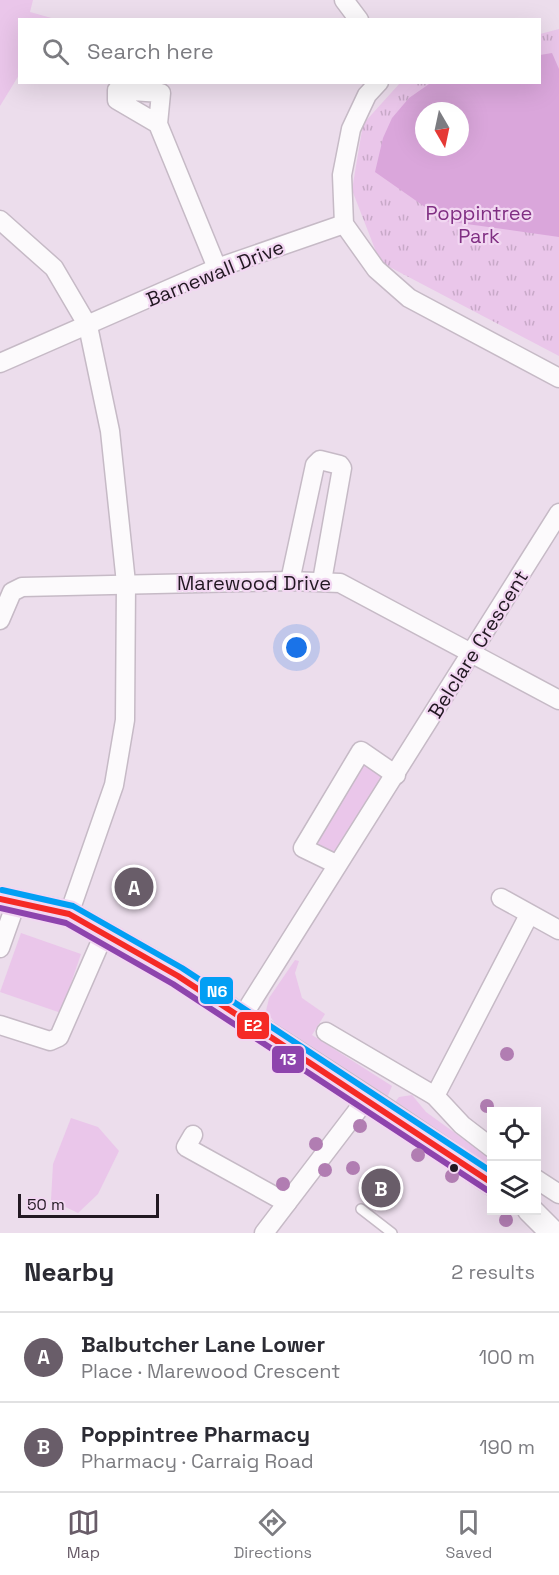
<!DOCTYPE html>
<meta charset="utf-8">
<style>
:root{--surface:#fff;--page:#f7f7f7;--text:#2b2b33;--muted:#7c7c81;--line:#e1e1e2;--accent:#695d69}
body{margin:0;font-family:"Space Grotesk",sans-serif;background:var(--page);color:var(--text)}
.controls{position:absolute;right:18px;bottom:18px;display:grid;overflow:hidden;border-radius:0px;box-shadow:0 6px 24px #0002}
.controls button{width:54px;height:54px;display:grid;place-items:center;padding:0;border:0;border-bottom:2px solid var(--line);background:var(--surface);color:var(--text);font:30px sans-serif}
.compass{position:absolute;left:415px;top:102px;width:54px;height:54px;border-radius:50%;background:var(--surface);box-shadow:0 6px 24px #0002;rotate:171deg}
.scale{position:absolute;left:18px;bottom:15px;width:141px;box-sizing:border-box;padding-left:6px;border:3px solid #221822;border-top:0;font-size:16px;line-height:21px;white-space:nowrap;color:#221822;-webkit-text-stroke:4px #f2d7f2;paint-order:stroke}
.you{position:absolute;left:297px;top:648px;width:21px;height:21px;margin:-15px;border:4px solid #fff;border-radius:50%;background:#1a73e8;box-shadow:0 0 0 9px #1a73e833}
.badge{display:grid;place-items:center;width:39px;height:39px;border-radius:50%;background:var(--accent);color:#fff;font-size:20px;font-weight:700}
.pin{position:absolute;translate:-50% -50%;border:3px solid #fff;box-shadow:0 2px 6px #0006}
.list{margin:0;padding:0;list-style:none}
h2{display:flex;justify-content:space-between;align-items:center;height:78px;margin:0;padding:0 24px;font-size:26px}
h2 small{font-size:20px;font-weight:400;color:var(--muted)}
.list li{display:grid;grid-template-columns:39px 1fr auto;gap:18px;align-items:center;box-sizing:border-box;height:90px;padding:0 24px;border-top:2px solid var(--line)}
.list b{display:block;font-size:22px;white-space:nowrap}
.list p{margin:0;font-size:20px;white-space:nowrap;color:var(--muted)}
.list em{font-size:20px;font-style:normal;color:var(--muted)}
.icon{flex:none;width:33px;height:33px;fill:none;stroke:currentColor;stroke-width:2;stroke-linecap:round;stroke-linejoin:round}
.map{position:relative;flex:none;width:559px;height:1233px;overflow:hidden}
.search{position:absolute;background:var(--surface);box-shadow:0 6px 24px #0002;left:18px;right:18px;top:18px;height:66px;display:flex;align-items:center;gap:15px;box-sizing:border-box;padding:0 21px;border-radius:0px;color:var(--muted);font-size:22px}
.sheet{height:258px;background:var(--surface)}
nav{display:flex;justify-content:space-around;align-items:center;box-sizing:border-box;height:84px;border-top:2px solid var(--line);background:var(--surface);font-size:16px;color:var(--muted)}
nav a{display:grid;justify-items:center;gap:3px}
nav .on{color:var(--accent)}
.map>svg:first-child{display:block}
.grass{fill:#eac6ea}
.park{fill:url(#park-tufts);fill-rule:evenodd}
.water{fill:#daa6db;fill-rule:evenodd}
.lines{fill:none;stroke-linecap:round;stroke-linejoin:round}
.service-casing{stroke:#c6bac6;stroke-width:12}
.minor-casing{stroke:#c6bac6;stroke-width:21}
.tertiary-casing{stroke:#c6bac6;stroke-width:27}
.service{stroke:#fcfafc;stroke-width:9}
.minor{stroke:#fcfafc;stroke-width:18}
.tertiary{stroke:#fcfafc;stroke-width:24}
.bus-1-casing{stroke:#f2d7f2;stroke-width:10}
.bus-2-casing{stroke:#f2d7f2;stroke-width:10}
.bus-3-casing{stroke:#f2d7f2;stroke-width:10}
.bus-1{stroke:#f52a26;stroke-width:6}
.bus-2{stroke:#8e44ad;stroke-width:6}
.bus-3{stroke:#029ff4;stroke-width:6}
.tree{fill:#b17db2}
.bus-dot{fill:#221822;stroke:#f2d7f2;stroke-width:2}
.labels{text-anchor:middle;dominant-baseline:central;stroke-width:4.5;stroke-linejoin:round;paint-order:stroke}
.park-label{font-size:20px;fill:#802f83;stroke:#f2d7f2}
.street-label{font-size:20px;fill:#221822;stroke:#f2d7f2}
.line-badge{stroke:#f2d7f2;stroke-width:2}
.badge-label{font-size:16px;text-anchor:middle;font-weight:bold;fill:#fff}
</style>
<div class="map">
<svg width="559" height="1233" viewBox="0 0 559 1233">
<defs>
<pattern id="park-tufts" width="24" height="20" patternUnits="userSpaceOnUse" patternTransform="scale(1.5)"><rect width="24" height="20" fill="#eac6ea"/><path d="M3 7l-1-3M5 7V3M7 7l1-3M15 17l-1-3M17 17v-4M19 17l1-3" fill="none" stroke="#c8a9c8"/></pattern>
</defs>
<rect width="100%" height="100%" fill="#ecddec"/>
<g class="grass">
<path d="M0 0H33L30 12 55 19 20 20 19 75 0 106Z"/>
<path d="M361 751 395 775 335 869 303 848Z"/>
<path d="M21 933 81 954 61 1013 0 992Z"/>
<path d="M295 960 299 961 295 973 302 998 325 1014 312 1035 392 1086 387 1098 275 1023 266 1011 269 998Z"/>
<path d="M412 1095 426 1112 491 1159V1179L392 1106 399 1097Z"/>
<path d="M71 1118 98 1127 119 1151 98 1194 78 1213 51 1200 53 1164Z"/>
</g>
<path class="park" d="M559 29V356L380 262 352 190 363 124 400 83 540 82V34ZM424 111H460V147H424Z"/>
<path class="water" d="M552 53 559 69V237L445 221 375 172 383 138 392 118 409 98 429 84 540 82V55ZM424 111H460V147H424Z"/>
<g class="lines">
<g class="service-casing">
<path id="service" d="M361 1209 392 1233"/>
</g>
<g class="minor-casing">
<g id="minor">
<path d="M344 0 359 20"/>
<path d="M379 82 367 95 351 129 342 175 344 224 376 269 409 298 559 378"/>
<path d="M158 124 117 100V90L161 93 158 124 217 268"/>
<path d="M0 220 54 268 88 326 110 431 126 583 125 720 114 785 69 914"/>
<path d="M0 363 217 268 344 224"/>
<path d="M290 581 315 465 320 460 340 465 342 468 322 581"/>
<path d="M0 620 12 592 22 587 290 581 340 583 559 700"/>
<path d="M336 864 303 848 361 751 396 775"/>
<path d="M501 898 559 930"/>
<path d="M0 948 16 903"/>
<path d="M242 1017 559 513"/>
<path d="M0 1025 50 1041 59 1037 104 934"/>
<path d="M326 1032 435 1096 462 1125 492 1148"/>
<path d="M435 1096 529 915"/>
<path d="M193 1135 186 1147 287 1203"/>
<path d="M536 1179 559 1194"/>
<path d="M264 1233 367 1098"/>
</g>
</g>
<g class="tertiary-casing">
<g id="tertiary">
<path d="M0 899 69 914 178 976 383 1109 492 1183"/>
<path d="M530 1210 553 1233"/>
</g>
</g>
<use href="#service" class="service"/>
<use href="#minor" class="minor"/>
<use href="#tertiary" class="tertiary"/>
<g class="bus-1-casing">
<path id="bus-1" d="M0 899 69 914 178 976 492 1183"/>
</g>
<g class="bus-2-casing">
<path id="bus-2" d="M0 908 66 923 173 984 487 1190"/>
</g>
<g class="bus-3-casing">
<path id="bus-3" d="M2 890 73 906 182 968 492 1172"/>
</g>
<use href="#bus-1" class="bus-1"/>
<use href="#bus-2" class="bus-2"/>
<use href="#bus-3" class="bus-3"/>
</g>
<g class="tree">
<circle cx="507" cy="1054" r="7"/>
<circle cx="487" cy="1106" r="7"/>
<circle cx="360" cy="1126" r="7"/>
<circle cx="316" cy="1144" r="7"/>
<circle cx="418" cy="1155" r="7"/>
<circle cx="353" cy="1168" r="7"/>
<circle cx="325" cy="1170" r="7"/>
<circle cx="452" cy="1176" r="7"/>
<circle cx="283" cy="1184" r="7"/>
<circle cx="506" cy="1220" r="7"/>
</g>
<circle class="bus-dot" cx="454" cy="1168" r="5"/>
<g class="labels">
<g class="park-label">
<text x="479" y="213">Poppintree<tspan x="479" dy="23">Park</tspan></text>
</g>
<g class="street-label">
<text transform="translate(215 273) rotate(-22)">Barnewall Drive</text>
<text x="254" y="583">Marewood Drive</text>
<text transform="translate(478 644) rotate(-58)">Belclare Crescent</text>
</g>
</g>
<g class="line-badge">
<rect x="199" y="976" width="35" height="29" rx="6" fill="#029ff4"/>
<rect x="236" y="1011" width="34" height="29" rx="6" fill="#f52a26"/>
<rect x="271" y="1045" width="34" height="29" rx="6" fill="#8e44ad"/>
</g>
<g class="badge-label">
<text x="217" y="997">N6</text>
<text x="253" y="1031">E2</text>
<text x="288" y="1065">13</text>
</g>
</svg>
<div class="controls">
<button><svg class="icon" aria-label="locate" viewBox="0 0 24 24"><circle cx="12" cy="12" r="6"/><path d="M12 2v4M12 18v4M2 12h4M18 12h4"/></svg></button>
<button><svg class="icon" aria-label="layers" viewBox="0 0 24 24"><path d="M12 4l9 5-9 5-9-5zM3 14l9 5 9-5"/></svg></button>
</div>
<svg class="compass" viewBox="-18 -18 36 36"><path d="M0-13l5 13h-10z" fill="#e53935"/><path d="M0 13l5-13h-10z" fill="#7c7c81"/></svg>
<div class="scale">50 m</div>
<div class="you"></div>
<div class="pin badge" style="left:134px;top:887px">A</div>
<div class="pin badge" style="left:381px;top:1188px">B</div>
<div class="search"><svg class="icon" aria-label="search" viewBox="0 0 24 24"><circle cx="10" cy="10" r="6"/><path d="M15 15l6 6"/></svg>Search here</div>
</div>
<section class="sheet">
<h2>Nearby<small>2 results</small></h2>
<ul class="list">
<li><span class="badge">A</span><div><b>Balbutcher Lane Lower</b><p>Place · Marewood Crescent</p></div><em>100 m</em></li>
<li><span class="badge">B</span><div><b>Poppintree Pharmacy</b><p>Pharmacy · Carraig Road</p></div><em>190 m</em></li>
</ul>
</section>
<nav>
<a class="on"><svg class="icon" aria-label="map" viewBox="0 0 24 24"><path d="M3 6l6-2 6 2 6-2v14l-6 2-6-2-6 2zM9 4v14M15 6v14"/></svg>Map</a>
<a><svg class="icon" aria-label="directions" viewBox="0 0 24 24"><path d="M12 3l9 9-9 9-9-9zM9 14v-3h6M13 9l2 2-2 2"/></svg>Directions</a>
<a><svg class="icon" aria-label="saved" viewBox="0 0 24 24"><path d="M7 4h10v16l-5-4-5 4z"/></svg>Saved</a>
</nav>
